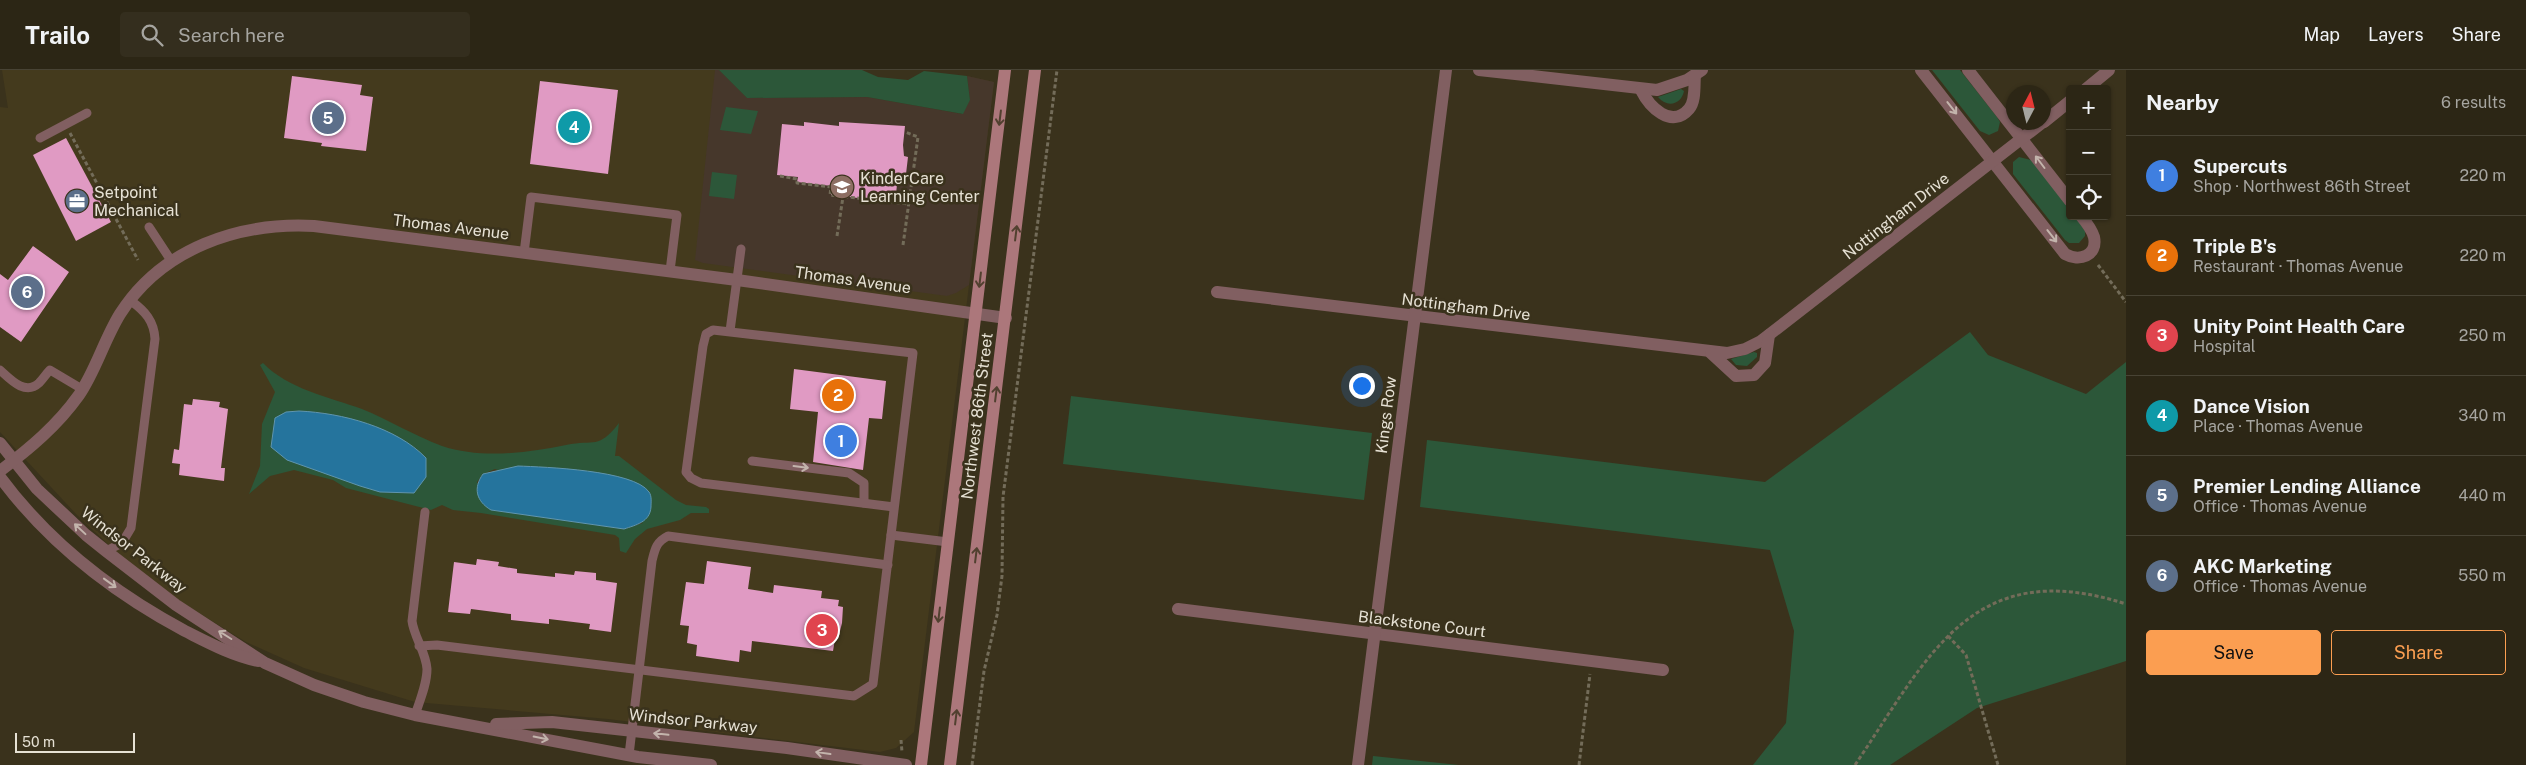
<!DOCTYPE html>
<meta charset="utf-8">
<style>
:root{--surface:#2c2615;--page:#342e1e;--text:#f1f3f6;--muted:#a6a5a0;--line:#484334;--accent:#fb9e51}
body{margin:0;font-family:"Public Sans",sans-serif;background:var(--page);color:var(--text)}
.controls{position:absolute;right:15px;top:15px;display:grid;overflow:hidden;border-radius:5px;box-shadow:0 1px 4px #0004}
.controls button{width:45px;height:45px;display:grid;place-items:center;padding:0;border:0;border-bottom:1px solid var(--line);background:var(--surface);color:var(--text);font:25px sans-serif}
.compass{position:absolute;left:2006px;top:15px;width:45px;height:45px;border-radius:50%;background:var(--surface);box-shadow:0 1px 4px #0004;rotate:7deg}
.scale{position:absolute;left:15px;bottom:12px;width:120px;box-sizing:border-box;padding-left:5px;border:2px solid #e6e1d4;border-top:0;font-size:14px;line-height:18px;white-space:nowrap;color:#e6e1d4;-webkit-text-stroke:4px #3a321c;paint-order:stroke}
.you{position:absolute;left:1361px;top:315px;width:18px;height:18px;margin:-12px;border:4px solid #fff;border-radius:50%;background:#1a73e8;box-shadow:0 0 0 8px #1a73e833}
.badge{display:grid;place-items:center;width:32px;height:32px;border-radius:50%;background:var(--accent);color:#fff;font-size:16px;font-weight:700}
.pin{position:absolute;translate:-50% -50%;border:2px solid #fff;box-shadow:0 1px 5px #0006}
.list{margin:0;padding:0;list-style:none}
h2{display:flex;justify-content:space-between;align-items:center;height:65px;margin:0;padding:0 20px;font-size:21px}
h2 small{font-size:16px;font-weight:400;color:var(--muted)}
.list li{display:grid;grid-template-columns:32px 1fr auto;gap:15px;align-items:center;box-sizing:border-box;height:80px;padding:0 20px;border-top:1px solid var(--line)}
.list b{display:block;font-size:19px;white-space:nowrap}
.list p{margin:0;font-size:16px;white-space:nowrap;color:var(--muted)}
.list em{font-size:16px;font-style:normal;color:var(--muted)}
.actions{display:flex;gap:10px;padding:15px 20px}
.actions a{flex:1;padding:11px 0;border:1px solid var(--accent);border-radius:5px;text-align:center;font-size:18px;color:var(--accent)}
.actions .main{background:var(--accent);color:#111}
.icon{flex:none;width:28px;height:28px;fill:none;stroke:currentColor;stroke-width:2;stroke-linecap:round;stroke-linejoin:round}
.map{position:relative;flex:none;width:2126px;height:695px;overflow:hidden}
header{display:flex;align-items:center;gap:30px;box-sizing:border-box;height:70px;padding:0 25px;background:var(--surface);border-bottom:1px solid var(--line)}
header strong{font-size:24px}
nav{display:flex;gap:28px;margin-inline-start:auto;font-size:18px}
.search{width:350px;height:45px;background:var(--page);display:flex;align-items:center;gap:12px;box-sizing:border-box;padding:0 18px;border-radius:5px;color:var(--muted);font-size:19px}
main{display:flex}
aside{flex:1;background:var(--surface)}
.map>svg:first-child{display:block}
.built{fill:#443a1d}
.education{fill:#46372b}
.green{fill:#2c5739;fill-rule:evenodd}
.water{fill:#25749d;stroke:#5f95ae}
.building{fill:#e09ac3}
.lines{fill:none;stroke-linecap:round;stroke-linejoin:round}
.path{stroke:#736c59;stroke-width:3;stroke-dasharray:4 2.5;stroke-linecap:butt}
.service{stroke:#815f61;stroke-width:9}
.minor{stroke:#815f61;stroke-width:12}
.secondary{stroke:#ac777b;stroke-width:12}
.oneway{stroke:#c3b4ac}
.oneway2{stroke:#51402f}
.labels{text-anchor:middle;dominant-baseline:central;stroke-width:5;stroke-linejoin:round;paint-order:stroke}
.poi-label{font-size:16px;fill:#e6e1d4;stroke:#3a321c;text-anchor:start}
.street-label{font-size:16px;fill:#e6e1d4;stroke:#3a321c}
</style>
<header>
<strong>Trailo</strong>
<div class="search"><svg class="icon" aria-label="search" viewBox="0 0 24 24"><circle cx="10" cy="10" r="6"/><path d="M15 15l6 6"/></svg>Search here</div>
<nav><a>Map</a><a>Layers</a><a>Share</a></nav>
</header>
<main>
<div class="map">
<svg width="2126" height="695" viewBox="0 0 2126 695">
<rect width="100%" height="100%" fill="#3a321c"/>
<path class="built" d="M2 0H719L747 28 867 27 962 44 970 30 967 6 994 12 914 662 896 678 880 682 608 649 415 632 304 598 246 572 168 524 113 479 76 444 0 362V37L8 38Z"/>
<path class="education" d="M715 0H719L747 28 867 27 962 44 970 30 967 6 994 12 969 215 956 223 947 226 703 193 695 190Z"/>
<g class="green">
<path d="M719 0H862L878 7 908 10 924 1 967 6 970 30 963 44 867 27 747 28Z"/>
<path d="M1932 0H1960L1997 47 2000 52 1998 61 1989 65 1980 61Z"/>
<path d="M1681 19 1684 21C1681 35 1667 38 1658 27Z"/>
<path d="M726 37 758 41 751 64 720 60Z"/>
<path d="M2019 87 2031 90 2070 140V146H2075L2085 161V166L2079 173H2069L2065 170 2013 104V92Z"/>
<path d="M712 102 737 105 734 129 709 126Z"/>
<path d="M1970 262 1988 285 2086 324 2126 292V591L1977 638 1890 695H1753L1786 653 1794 561 1770 480 1420 437 1427 370 1765 412Z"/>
<path d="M1754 282 1757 283V287L1747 296 1736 295 1731 289Z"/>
<path d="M263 293C288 319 329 327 362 339 389 350 415 366 442 376 481 389 527 383 566 375 595 369 598 380 619 353L615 386H619L676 430 686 435 706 437 709 439V443H691L680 450 647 459 635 469 626 483 620 481 619 468 615 465 481 443 453 440 442 435 431 440 346 418 333 410 294 400 270 406 249 424 260 396 262 354 275 322 260 295ZM319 342 377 358 417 379 414 423 380 422 271 377 275 348ZM495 399 643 453 624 459 491 440 477 412 483 404Z"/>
<path d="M1071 326 1372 363 1364 430 1063 394Z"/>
<path d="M1373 686 1459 695H1372Z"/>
</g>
<g class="water">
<path d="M299 341C342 343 396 357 426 388V407L414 423 380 422 360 416 287 390 271 377 275 348 286 342Z"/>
<path d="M518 396C544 397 634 400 649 422 652 426 651 432 651 437 650 452 636 455 624 459L491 440C476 431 473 418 483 404Z"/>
</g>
<g class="building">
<path d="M292 6 362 15 360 25 373 27 366 81 321 76 322 73 284 68Z"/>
<path d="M540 11 618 20 608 104 530 94Z"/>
<path d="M804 52 839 56V52L905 56 903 75 904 86 908 87 906 104H902L900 115H897L895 132 831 125 832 116 797 112 798 107 777 105 782 54 804 56Z"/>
<path d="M66 68 111 152 76 171 33 85Z"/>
<path d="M33 176 69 202 21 272 0 257V204L8 210Z"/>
<path d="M794 299 886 311 882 349 869 348 863 400 813 392 818 342 790 339Z"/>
<path d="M193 329 220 332 219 337 228 339 221 398H225L224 411 179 405 180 394 172 393 174 379 179 380 184 334 192 335Z"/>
<path d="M477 489 499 492 498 496 517 499V503L555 507V503L574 505 575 501 596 503V510L617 513 611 562 589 559 590 554 549 549V554L511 550V544L471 539 470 544 448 542 454 492 476 495Z"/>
<path d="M707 491 751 497 748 519 773 523 774 515 822 521 821 528 839 530 838 536 843 537 842 553 838 569H835L833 581 752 571 751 582 740 580 739 592 696 586 697 575 687 573 689 556 680 555 686 512 704 514Z"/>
</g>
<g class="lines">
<g class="path">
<path d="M70 63 138 190"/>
<path d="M780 106 797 109V113L831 117 830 125 909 134"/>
<path d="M837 166 843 127"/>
<path d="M903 175 918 67 905 62"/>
<path d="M2098 195 2126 232"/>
<path d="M1948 566 1966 585 1998 695"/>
<path d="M901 670 902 682"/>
<path d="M972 695 984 601 997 545 1002 506 1003 427 1057 0"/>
<path d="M1579 695 1590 604"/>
<path d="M1855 695C1928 587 1972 484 2126 534"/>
</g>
<g class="service">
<path d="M40 68 87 43"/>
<path d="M149 157 172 192"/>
<path d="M524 183 531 127 677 145 670 201"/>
<path d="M730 261 741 179"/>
<path d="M0 300C10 309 25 326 39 313 43 309 46 304 50 300L82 319"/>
<path d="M752 391 849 403 864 413V433"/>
<path d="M891 465 948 472"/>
<path d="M106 481 122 473 131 458 155 269C154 251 145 241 131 231"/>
<path d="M419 576 437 575 854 626 873 614 913 283 713 260 706 264 703 276 686 402 691 408 701 413 894 437"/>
<path d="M415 645C420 630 427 614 427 599 426 582 414 567 412 551L425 442"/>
<path d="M629 685 652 491C655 479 656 472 668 466L888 495"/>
</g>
<g class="minor">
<path d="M1479 0 1657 20 1687 10 1702 0"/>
<path d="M1921 0 2065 184C2079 192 2098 186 2094 167 2092 160 2086 152 2081 146"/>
<path d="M1968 0 2070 131"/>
<path d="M2086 19 2109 0"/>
<path d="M1641 20C1649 36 1671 60 1689 39 1696 31 1694 15 1695 5"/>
<path d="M2044 52 2070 31"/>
<path d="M1217 222 1727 283 1745 279 1761 271 2043 52"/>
<path d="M1711 283 1736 306 1754 305 1765 293 1769 265"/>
<path d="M0 373 37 419 86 465 106 481 176 535 265 593 314 615 364 632 415 645 638 687 711 695"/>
<path d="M0 401C29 379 57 356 79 325 96 300 104 270 120 244 162 178 239 152 314 156L737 210 1006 248"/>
<path d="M0 407C48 472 114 523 185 561 209 573 231 585 258 591"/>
<path d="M1178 539 1663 600"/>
<path d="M496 654 552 652 787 678 906 695"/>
<path d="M1358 695 1446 0"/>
</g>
<g class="secondary">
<path d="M921 695 1005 0"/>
<path d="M950 695 1035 0"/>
</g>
</g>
<defs><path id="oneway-shaft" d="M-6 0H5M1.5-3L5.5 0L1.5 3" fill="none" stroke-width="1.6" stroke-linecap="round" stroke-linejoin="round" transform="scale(1.25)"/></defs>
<g class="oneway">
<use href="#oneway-shaft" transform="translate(1952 38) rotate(52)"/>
<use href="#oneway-shaft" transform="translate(2040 92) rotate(-127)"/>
<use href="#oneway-shaft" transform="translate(2052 166) rotate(52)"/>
<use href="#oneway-shaft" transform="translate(801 397) rotate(7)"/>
<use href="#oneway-shaft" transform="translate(80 459) rotate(-137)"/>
<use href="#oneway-shaft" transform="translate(110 513) rotate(36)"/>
<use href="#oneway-shaft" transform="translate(225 565) rotate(-148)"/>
<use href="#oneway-shaft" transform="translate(661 664) rotate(-174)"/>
<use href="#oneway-shaft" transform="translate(541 668) rotate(11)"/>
<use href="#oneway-shaft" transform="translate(823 683) rotate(-172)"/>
</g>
<g class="oneway2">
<use href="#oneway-shaft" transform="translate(1000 48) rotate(97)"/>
<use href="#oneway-shaft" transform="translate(1016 163) rotate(-83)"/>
<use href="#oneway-shaft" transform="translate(980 210) rotate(97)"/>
<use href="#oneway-shaft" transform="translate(996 324) rotate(-83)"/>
<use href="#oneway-shaft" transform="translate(976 485) rotate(-83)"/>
<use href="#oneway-shaft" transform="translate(939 545) rotate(97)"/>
<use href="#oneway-shaft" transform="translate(956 647) rotate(-83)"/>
</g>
<defs>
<g id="school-disc" transform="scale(1.25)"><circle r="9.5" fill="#8d6e63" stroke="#3a321c"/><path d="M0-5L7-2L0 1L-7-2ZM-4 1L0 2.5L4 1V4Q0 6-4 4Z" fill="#fff"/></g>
<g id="office-disc" transform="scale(1.25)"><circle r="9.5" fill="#5c6f8a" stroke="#3a321c"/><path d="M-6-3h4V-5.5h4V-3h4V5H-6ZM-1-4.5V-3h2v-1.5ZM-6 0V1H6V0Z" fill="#fff"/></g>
</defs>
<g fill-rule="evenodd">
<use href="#school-disc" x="842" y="117"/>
<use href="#office-disc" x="77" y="131"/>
</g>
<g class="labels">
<g class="poi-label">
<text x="860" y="108">KinderCare<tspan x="860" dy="18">Learning Center</tspan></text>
<text x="94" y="122">Setpoint<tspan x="94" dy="18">Mechanical</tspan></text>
</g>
<g class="street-label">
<text transform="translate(1896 146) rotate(-38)">Nottingham Drive</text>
<text transform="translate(451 157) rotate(7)">Thomas Avenue</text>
<text transform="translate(853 210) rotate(8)">Thomas Avenue</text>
<text transform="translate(1466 237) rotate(7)">Nottingham Drive</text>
<text transform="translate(1386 345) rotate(-83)">Kings Row</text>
<text transform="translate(977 346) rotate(-83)">Northwest 86th Street</text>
<text transform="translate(134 480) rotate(38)">Windsor Parkway</text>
<text transform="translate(1422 554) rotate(7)">Blackstone Court</text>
<text transform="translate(693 651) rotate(6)">Windsor Parkway</text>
</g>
</g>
</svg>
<div class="controls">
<button>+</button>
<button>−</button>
<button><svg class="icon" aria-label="locate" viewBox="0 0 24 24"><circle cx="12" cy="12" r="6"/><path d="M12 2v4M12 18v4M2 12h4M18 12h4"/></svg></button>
</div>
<svg class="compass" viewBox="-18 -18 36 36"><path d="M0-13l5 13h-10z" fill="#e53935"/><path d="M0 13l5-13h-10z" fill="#a6a5a0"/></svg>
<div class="scale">50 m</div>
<div class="you"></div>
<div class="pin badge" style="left:841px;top:371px;background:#3f7fe0">1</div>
<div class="pin badge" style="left:838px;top:325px;background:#e8710a">2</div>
<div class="pin badge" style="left:822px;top:560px;background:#e0444e">3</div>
<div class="pin badge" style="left:574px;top:57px;background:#0f9aa8">4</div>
<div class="pin badge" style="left:328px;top:48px;background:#5c6f8a">5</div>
<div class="pin badge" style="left:27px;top:222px;background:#5c6f8a">6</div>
</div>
<aside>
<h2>Nearby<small>6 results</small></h2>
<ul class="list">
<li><span class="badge" style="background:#3f7fe0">1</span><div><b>Supercuts</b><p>Shop · Northwest 86th Street</p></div><em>220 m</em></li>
<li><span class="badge" style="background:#e8710a">2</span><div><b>Triple B's</b><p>Restaurant · Thomas Avenue</p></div><em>220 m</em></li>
<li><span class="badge" style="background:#e0444e">3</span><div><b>Unity Point Health Care</b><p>Hospital</p></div><em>250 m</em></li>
<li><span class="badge" style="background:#0f9aa8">4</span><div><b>Dance Vision</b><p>Place · Thomas Avenue</p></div><em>340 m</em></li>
<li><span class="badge" style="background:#5c6f8a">5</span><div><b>Premier Lending Alliance</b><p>Office · Thomas Avenue</p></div><em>440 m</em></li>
<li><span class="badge" style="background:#5c6f8a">6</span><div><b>AKC Marketing</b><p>Office · Thomas Avenue</p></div><em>550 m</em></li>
</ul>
<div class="actions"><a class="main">Save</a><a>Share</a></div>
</aside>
</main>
